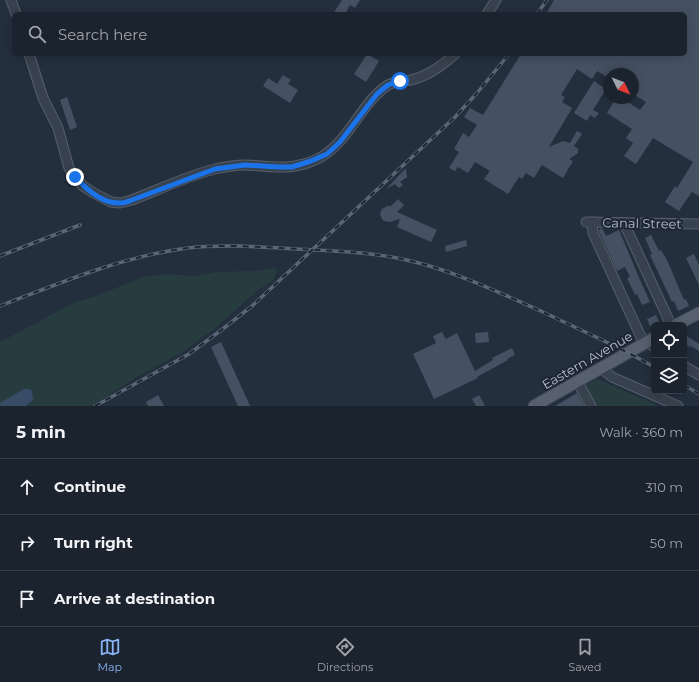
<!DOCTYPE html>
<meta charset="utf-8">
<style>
:root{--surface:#1b232e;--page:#242b36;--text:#f1f3f6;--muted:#a0a4aa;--line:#39404a;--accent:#8ab4f8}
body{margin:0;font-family:Montserrat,sans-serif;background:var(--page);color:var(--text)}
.controls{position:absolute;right:12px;bottom:12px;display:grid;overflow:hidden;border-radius:6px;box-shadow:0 2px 10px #0003}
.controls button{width:36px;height:36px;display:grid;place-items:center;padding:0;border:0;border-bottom:1px solid var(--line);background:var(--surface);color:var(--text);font:20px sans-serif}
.compass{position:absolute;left:603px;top:68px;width:36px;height:36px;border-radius:50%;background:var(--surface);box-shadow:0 2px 10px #0003;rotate:133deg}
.stop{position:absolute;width:12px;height:12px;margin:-9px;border:3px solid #1a73e8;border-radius:50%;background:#fff}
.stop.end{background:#1a73e8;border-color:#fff;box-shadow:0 1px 4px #0008}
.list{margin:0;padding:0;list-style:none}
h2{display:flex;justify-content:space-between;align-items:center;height:52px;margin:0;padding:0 16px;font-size:17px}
h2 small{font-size:13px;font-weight:400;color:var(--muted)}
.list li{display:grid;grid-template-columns:26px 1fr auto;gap:12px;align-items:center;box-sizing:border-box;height:56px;padding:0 16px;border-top:1px solid var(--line)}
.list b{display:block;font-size:15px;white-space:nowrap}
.list em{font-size:13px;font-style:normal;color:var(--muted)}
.icon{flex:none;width:22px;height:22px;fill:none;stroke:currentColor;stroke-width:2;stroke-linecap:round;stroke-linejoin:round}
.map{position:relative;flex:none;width:699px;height:406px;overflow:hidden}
.search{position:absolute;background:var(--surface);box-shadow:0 2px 10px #0003;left:12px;right:12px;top:12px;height:44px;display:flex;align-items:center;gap:10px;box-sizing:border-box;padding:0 14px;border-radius:6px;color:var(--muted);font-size:15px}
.sheet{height:220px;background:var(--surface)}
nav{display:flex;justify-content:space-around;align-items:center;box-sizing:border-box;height:56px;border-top:1px solid var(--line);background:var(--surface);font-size:11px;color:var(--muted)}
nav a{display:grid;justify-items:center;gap:2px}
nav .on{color:var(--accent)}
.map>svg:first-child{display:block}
.green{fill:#263c3f}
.water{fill:#394c67}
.building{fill:#455162}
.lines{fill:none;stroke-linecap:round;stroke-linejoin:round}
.minor-casing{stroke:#565f6c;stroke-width:11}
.major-casing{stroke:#414a57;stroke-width:13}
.minor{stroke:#38414e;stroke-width:9}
.major{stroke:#56606e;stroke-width:11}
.rail-casing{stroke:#5a6575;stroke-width:3.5}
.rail{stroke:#1d2633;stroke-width:2;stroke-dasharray:6;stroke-linecap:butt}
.route{stroke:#1a73e8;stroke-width:5}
.labels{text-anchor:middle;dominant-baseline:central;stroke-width:4;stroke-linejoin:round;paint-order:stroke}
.street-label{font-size:13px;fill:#b4bcc9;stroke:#1d2633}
</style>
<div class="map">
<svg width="699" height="406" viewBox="0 0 699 406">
<rect width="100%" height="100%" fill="#242f3e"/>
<g class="green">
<path d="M274 268 276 269 277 272 272 281 258 290 213 330 181 353 137 377 92 406H26L33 400 0 403V341L12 336 73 303 96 296 143 277 167 274 194 276 215 272 258 271Z"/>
<path d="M597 379 660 406H597L586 385Z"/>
</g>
<path class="water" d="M24 389H30L32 391 33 400 26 406H0V403Z"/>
<g class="building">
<path d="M342 0H360L355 8 350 5 345 14H333Z"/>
<path d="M554 0H699V196L692 192 691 193 679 211 665 202 675 186 677 188 693 162 653 138 636 164 624 156 633 143 626 138 632 129 607 113 616 98H621L640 110 646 102 633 94V74H609V78L597 71 592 79 577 69 561 95 565 97 562 102 572 108 549 147 563 141 570 143 577 131 582 134 574 146 578 149V153L569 159 573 161 563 178 542 165 534 178 526 173 522 179 519 177 508 194 484 179 490 171 475 162 468 173 458 167 455 171 449 168 459 152 454 149 463 133 469 137 477 125 464 117 470 108 483 115 521 54H685V14H546Z"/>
<path d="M367 54 379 61 366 82 354 74Z"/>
<path d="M283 75 291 80 288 84 298 90 290 103 263 86 268 78 277 84Z"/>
<path d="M594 81 606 89 593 110 599 113 595 118 590 115 587 121 574 113Z"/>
<path d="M67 97 77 127 70 130 60 100Z"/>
<path d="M406 168 407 177 400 182 403 185 399 188 395 184 386 189Z"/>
<path d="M398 199 404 205 397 212 437 230 431 242 397 227 400 219 390 222 384 221 382 219 380 214 382 209 387 206H391Z"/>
<path d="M602 228 606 236 619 230 640 280 650 302 642 305 637 294 635 295 627 278 630 277 625 267 617 271 599 231V230Z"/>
<path d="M651 235 659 251 661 250 667 260 684 300 686 299 689 306 678 311 674 301 672 302 650 255 652 254 645 238Z"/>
<path d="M466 240 467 246 446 252 445 246Z"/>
<path d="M694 254 699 265V285L686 258Z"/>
<path d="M656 315 659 322 650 326 647 319Z"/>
<path d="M442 332 446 339 457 333 475 371 493 360 492 358 512 348 515 355 507 359 508 360 477 377 478 378 434 399 413 354 436 343 433 336Z"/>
<path d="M488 332 489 342 476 343 475 333Z"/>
<path d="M684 334 699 344V351L691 346 690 347 684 343Z"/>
<path d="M221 342 250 406H238L211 347Z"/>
<path d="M577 393 584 406H555Z"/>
<path d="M158 395 164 406H148L146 402Z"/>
<path d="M479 395 485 406H476L472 399Z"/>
</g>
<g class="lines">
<g class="minor-casing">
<g id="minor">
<path d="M11 0 16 14"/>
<path d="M487 14 496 0"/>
<path d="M29 54 43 98 58 128 69 168 75 177 83 186 92 192 111 202 120 203 132 200C158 190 189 175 215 169 224 167 235 165 245 165 256 165 267 167 278 167 294 168 314 163 327 153 351 136 363 101 388 85 395 81 403 82 411 80 428 76 442 66 455 54"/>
<path d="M586 222 699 224"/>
<path d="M592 222 593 233 641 337 654 347"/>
<path d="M624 223 671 325"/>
<path d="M684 366 699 375"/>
<path d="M601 368 612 377 678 406"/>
<path d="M577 381 591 406"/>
</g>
</g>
<g class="major-casing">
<g id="major">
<path d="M676 325 699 313"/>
<path d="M534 406 654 338"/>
</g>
</g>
<use href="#minor" class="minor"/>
<use href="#major" class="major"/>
<g class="rail-casing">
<g id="rail">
<path d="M537 14 547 0"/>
<path d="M0 256 80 225"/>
<path d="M0 306C60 283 123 256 188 248 224 244 261 247 298 249 335 251 374 252 411 261 457 272 500 293 543 312 580 330 618 346 654 367"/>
<path d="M684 385 699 394"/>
<path d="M95 406 189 354 224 328 252 306 455 117 477 93 509 54"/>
</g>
</g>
<use href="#rail" class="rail"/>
</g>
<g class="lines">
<path class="route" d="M75 177C86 189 103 204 120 203 124 203 129 201 132 200L215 169 245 165 279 167H292L311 161 327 154 340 142 377 94 388 85 400 81"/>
</g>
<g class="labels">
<g class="street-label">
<text transform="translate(642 223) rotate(1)">Canal Street</text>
<text transform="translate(587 360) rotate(-30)">Eastern Avenue</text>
</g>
</g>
</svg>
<div class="controls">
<button><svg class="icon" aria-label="locate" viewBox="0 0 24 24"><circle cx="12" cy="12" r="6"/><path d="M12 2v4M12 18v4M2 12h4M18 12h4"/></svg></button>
<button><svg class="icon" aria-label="layers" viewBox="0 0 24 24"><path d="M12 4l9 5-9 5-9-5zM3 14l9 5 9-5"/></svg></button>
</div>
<svg class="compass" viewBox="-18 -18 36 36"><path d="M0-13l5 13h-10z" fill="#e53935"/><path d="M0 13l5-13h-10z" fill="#a0a4aa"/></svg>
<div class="stop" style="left:400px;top:81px"></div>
<div class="stop end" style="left:75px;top:177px"></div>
<div class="search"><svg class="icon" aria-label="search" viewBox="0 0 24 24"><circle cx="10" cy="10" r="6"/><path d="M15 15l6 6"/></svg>Search here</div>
</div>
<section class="sheet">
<h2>5 min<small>Walk · 360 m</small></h2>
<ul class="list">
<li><svg class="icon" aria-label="ahead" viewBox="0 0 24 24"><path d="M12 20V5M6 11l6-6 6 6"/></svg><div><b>Continue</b></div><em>310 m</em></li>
<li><svg class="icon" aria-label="right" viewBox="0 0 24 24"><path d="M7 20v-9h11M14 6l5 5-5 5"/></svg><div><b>Turn right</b></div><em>50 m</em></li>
<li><svg class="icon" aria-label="arrive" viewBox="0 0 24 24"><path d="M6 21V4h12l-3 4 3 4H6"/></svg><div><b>Arrive at destination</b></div></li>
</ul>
</section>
<nav>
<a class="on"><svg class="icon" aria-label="map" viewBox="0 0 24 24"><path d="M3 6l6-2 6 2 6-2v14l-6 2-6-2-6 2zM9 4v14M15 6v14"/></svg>Map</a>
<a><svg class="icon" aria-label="directions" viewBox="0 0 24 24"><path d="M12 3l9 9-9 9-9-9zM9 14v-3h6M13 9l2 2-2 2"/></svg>Directions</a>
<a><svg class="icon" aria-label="saved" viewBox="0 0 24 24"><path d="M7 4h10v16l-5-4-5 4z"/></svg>Saved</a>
</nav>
